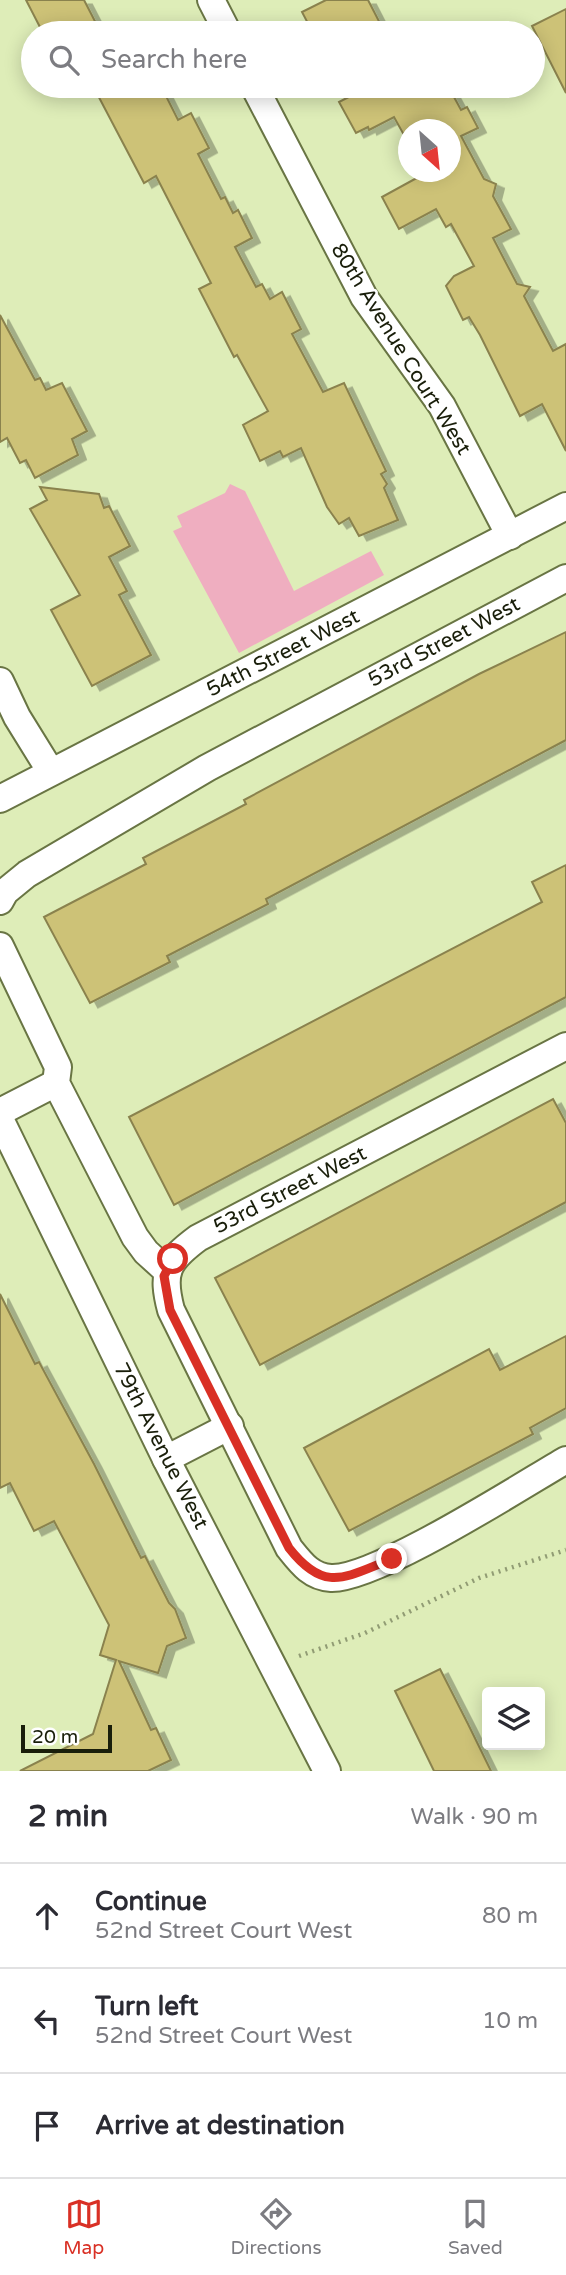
<!DOCTYPE html>
<meta charset="utf-8">
<style>
:root{--surface:#fff;--page:#f2f2f3;--text:#2b2b33;--muted:#7c7c81;--line:#e1e1e2;--accent:#d93025}
body{margin:0;font-family:"Varela Round",sans-serif;background:var(--page);color:var(--text)}
.controls{position:absolute;right:21px;bottom:21px;display:grid;overflow:hidden;border-radius:7px;box-shadow:0 4px 18px #0003}
.controls button{width:63px;height:63px;display:grid;place-items:center;padding:0;border:0;border-bottom:2px solid var(--line);background:var(--surface);color:var(--text);font:35px sans-serif}
.compass{position:absolute;left:398px;top:119px;width:63px;height:63px;border-radius:50%;background:var(--surface);box-shadow:0 4px 18px #0003;rotate:153deg}
.scale{position:absolute;left:21px;bottom:18px;width:91px;box-sizing:border-box;padding-left:7px;border:4px solid #191e0a;border-top:0;font-size:19px;line-height:24px;white-space:nowrap;color:#191e0a;-webkit-text-stroke:5px #fff;paint-order:stroke}
.stop{position:absolute;width:21px;height:21px;margin:-16px;border:5px solid #d93025;border-radius:50%;background:#fff}
.stop.end{background:#d93025;border-color:#fff;box-shadow:0 2px 7px #0008}
.list{margin:0;padding:0;list-style:none}
h2{display:flex;justify-content:space-between;align-items:center;height:91px;margin:0;padding:0 28px;font-size:30px}
h2 small{font-size:23px;font-weight:400;color:var(--muted)}
.list li{display:grid;grid-template-columns:46px 1fr auto;gap:21px;align-items:center;box-sizing:border-box;height:105px;padding:0 28px;border-top:2px solid var(--line)}
.list b{display:block;font-size:26px;white-space:nowrap}
.list p{margin:0;font-size:23px;white-space:nowrap;color:var(--muted)}
.list em{font-size:23px;font-style:normal;color:var(--muted)}
.icon{flex:none;width:38px;height:38px;fill:none;stroke:currentColor;stroke-width:2;stroke-linecap:round;stroke-linejoin:round}
.map{position:relative;flex:none;width:566px;height:1771px;overflow:hidden}
.search{position:absolute;background:var(--surface);box-shadow:0 4px 18px #0003;left:21px;right:21px;top:21px;height:77px;display:flex;align-items:center;gap:18px;box-sizing:border-box;padding:0 24px;border-radius:38px;color:var(--muted);font-size:26px}
.sheet{height:406px;background:var(--surface)}
nav{display:flex;justify-content:space-around;align-items:center;box-sizing:border-box;height:98px;border-top:2px solid var(--line);background:var(--surface);font-size:19px;color:var(--muted)}
nav a{display:grid;justify-items:center;gap:4px}
nav .on{color:var(--accent)}
.map>svg:first-child{display:block}
.green{fill:#efaec0}
.building{fill:#cdc277;stroke:#8a824e;stroke-width:2;filter:url(#shadow)}
.lines{fill:none;stroke-linecap:round;stroke-linejoin:round}
.street-casing{stroke:#697544;stroke-width:30}
.path{stroke:#919c74;stroke-width:4.5;stroke-dasharray:2 5;stroke-linecap:butt}
.street{stroke:#fff;stroke-width:26}
.route{stroke:#d93025;stroke-width:9}
.labels{text-anchor:middle;dominant-baseline:central;stroke-width:5;stroke-linejoin:round;paint-order:stroke}
.street-label{font-size:21px;fill:#191e0a;stroke:#fff}
</style>
<div class="map">
<svg width="566" height="1771" viewBox="0 0 566 1771">
<defs>
<filter id="shadow"><feDropShadow dx="8" dy="4.5" stdDeviation="0" flood-color="#0004"/></filter>
</defs>
<rect width="100%" height="100%" fill="#deedb8"/>
<path class="green" d="M230 484 245 491 294 591 371 551 384 575 239 653 173 531 182 527 177 516 225 493Z"/>
<g class="building">
<path d="M26 0H84L101 33H43Z"/>
<path d="M326 0H368L385 33H313L302 12Z"/>
<path d="M566 9V93L532 26Z"/>
<path d="M93 86H161L178 120 191 113 209 148 198 154 221 199 225 197 233 213 238 210 252 238 235 247 256 287 262 284 270 299 282 292 301 329 292 334 323 392 344 383 386 471 381 474 387 484 384 488 398 520 359 536 349 518 339 524 327 507 301 448 283 457 280 451 260 461 243 425 268 411 237 355 234 357 199 289 211 283 156 176 144 183Z"/>
<path d="M370 86H448L461 110 467 107 478 128 461 136 484 179 496 184 493 196 511 229 493 238 517 284 530 287 524 296 553 351 566 344V451L542 404 520 416 480 335 469 317 463 320 446 286 454 276 474 266 451 224 446 227 436 209 399 229 382 197 424 174 423 172H451V130H409V144L394 117 369 130 368 127 356 133 339 102Z"/>
<path d="M0 315 35 380 40 378 46 390 62 383 87 431 72 439 78 455 35 478 26 460 20 463 7 438 0 442Z"/>
<path d="M40 487 99 494 104 508 109 506 130 546 109 557 127 591 119 595 151 655 92 686 51 610 80 595 30 509 47 500Z"/>
<path d="M566 632V740L266 899 268 904 167 956 170 962 90 1003 44 917 146 864 143 858 246 804 244 800 479 674Z"/>
<path d="M566 865V997L174 1205 129 1117 542 902 532 882Z"/>
<path d="M553 1099 566 1123V1202L260 1365 215 1278Z"/>
<path d="M0 1294 35 1364 39 1362 94 1464 141 1558 145 1556 169 1603 175 1609 186 1638 167 1646 158 1673 119 1661 151 1730 156 1728 171 1760 148 1771H20L93 1734 116 1660 100 1655 109 1625 54 1521 34 1531 10 1483 0 1488Z"/>
<path d="M566 1336V1408L530 1428 533 1434 349 1531 304 1448 489 1349 500 1370Z"/>
<path d="M440 1669 468 1724 491 1771H434L395 1691Z"/>
</g>
<g class="lines">
<g class="street-casing">
<g id="street">
<path d="M211 0 228 33"/>
<path d="M254 86 364 297 442 406 510 536"/>
<path d="M0 681 17 717 51 772"/>
<path d="M0 799 566 506"/>
<path d="M0 901 5 892 27 874 207 768 566 578"/>
<path d="M0 946 58 1067 56 1083 135 1237 146 1252 167 1271"/>
<path d="M566 1046 198 1238C167 1261 161 1272 171 1310L289 1548C301 1563 311 1577 331 1578 375 1580 521 1486 566 1460"/>
<path d="M0 1112 56 1083"/>
<path d="M0 1119 166 1459 327 1771"/>
<path d="M166 1459 230 1426"/>
</g>
</g>
<path class="path" d="M299 1656 365 1633 479 1578 566 1550"/>
<use href="#street" class="street"/>
</g>
<g class="lines">
<path class="route" d="M173 1259 164 1276 170 1310 289 1548C325 1594 345 1577 392 1559"/>
</g>
<g class="labels">
<g class="street-label">
<text transform="translate(401 349) rotate(58)">80th Avenue Court West</text>
<text transform="translate(444 642) rotate(-28)">53rd Street West</text>
<text transform="translate(283 653) rotate(-27)">54th Street West</text>
<text transform="translate(290 1190) rotate(-27)">53rd Street West</text>
<text transform="translate(161 1446) rotate(63)">79th Avenue West</text>
</g>
</g>
</svg>
<div class="controls">
<button><svg class="icon" aria-label="layers" viewBox="0 0 24 24"><path d="M12 4l9 5-9 5-9-5zM3 14l9 5 9-5"/></svg></button>
</div>
<svg class="compass" viewBox="-18 -18 36 36"><path d="M0-13l5 13h-10z" fill="#e53935"/><path d="M0 13l5-13h-10z" fill="#7c7c81"/></svg>
<div class="scale">20 m</div>
<div class="stop" style="left:173px;top:1259px"></div>
<div class="stop end" style="left:392px;top:1559px"></div>
<div class="search"><svg class="icon" aria-label="search" viewBox="0 0 24 24"><circle cx="10" cy="10" r="6"/><path d="M15 15l6 6"/></svg>Search here</div>
</div>
<section class="sheet">
<h2>2 min<small>Walk · 90 m</small></h2>
<ul class="list">
<li><svg class="icon" aria-label="ahead" viewBox="0 0 24 24"><path d="M12 20V5M6 11l6-6 6 6"/></svg><div><b>Continue</b><p>52nd Street Court West</p></div><em>80 m</em></li>
<li><svg class="icon" aria-label="left" viewBox="0 0 24 24"><path d="M17 20v-9H6M10 6l-5 5 5 5"/></svg><div><b>Turn left</b><p>52nd Street Court West</p></div><em>10 m</em></li>
<li><svg class="icon" aria-label="arrive" viewBox="0 0 24 24"><path d="M6 21V4h12l-3 4 3 4H6"/></svg><div><b>Arrive at destination</b></div></li>
</ul>
</section>
<nav>
<a class="on"><svg class="icon" aria-label="map" viewBox="0 0 24 24"><path d="M3 6l6-2 6 2 6-2v14l-6 2-6-2-6 2zM9 4v14M15 6v14"/></svg>Map</a>
<a><svg class="icon" aria-label="directions" viewBox="0 0 24 24"><path d="M12 3l9 9-9 9-9-9zM9 14v-3h6M13 9l2 2-2 2"/></svg>Directions</a>
<a><svg class="icon" aria-label="saved" viewBox="0 0 24 24"><path d="M7 4h10v16l-5-4-5 4z"/></svg>Saved</a>
</nav>
